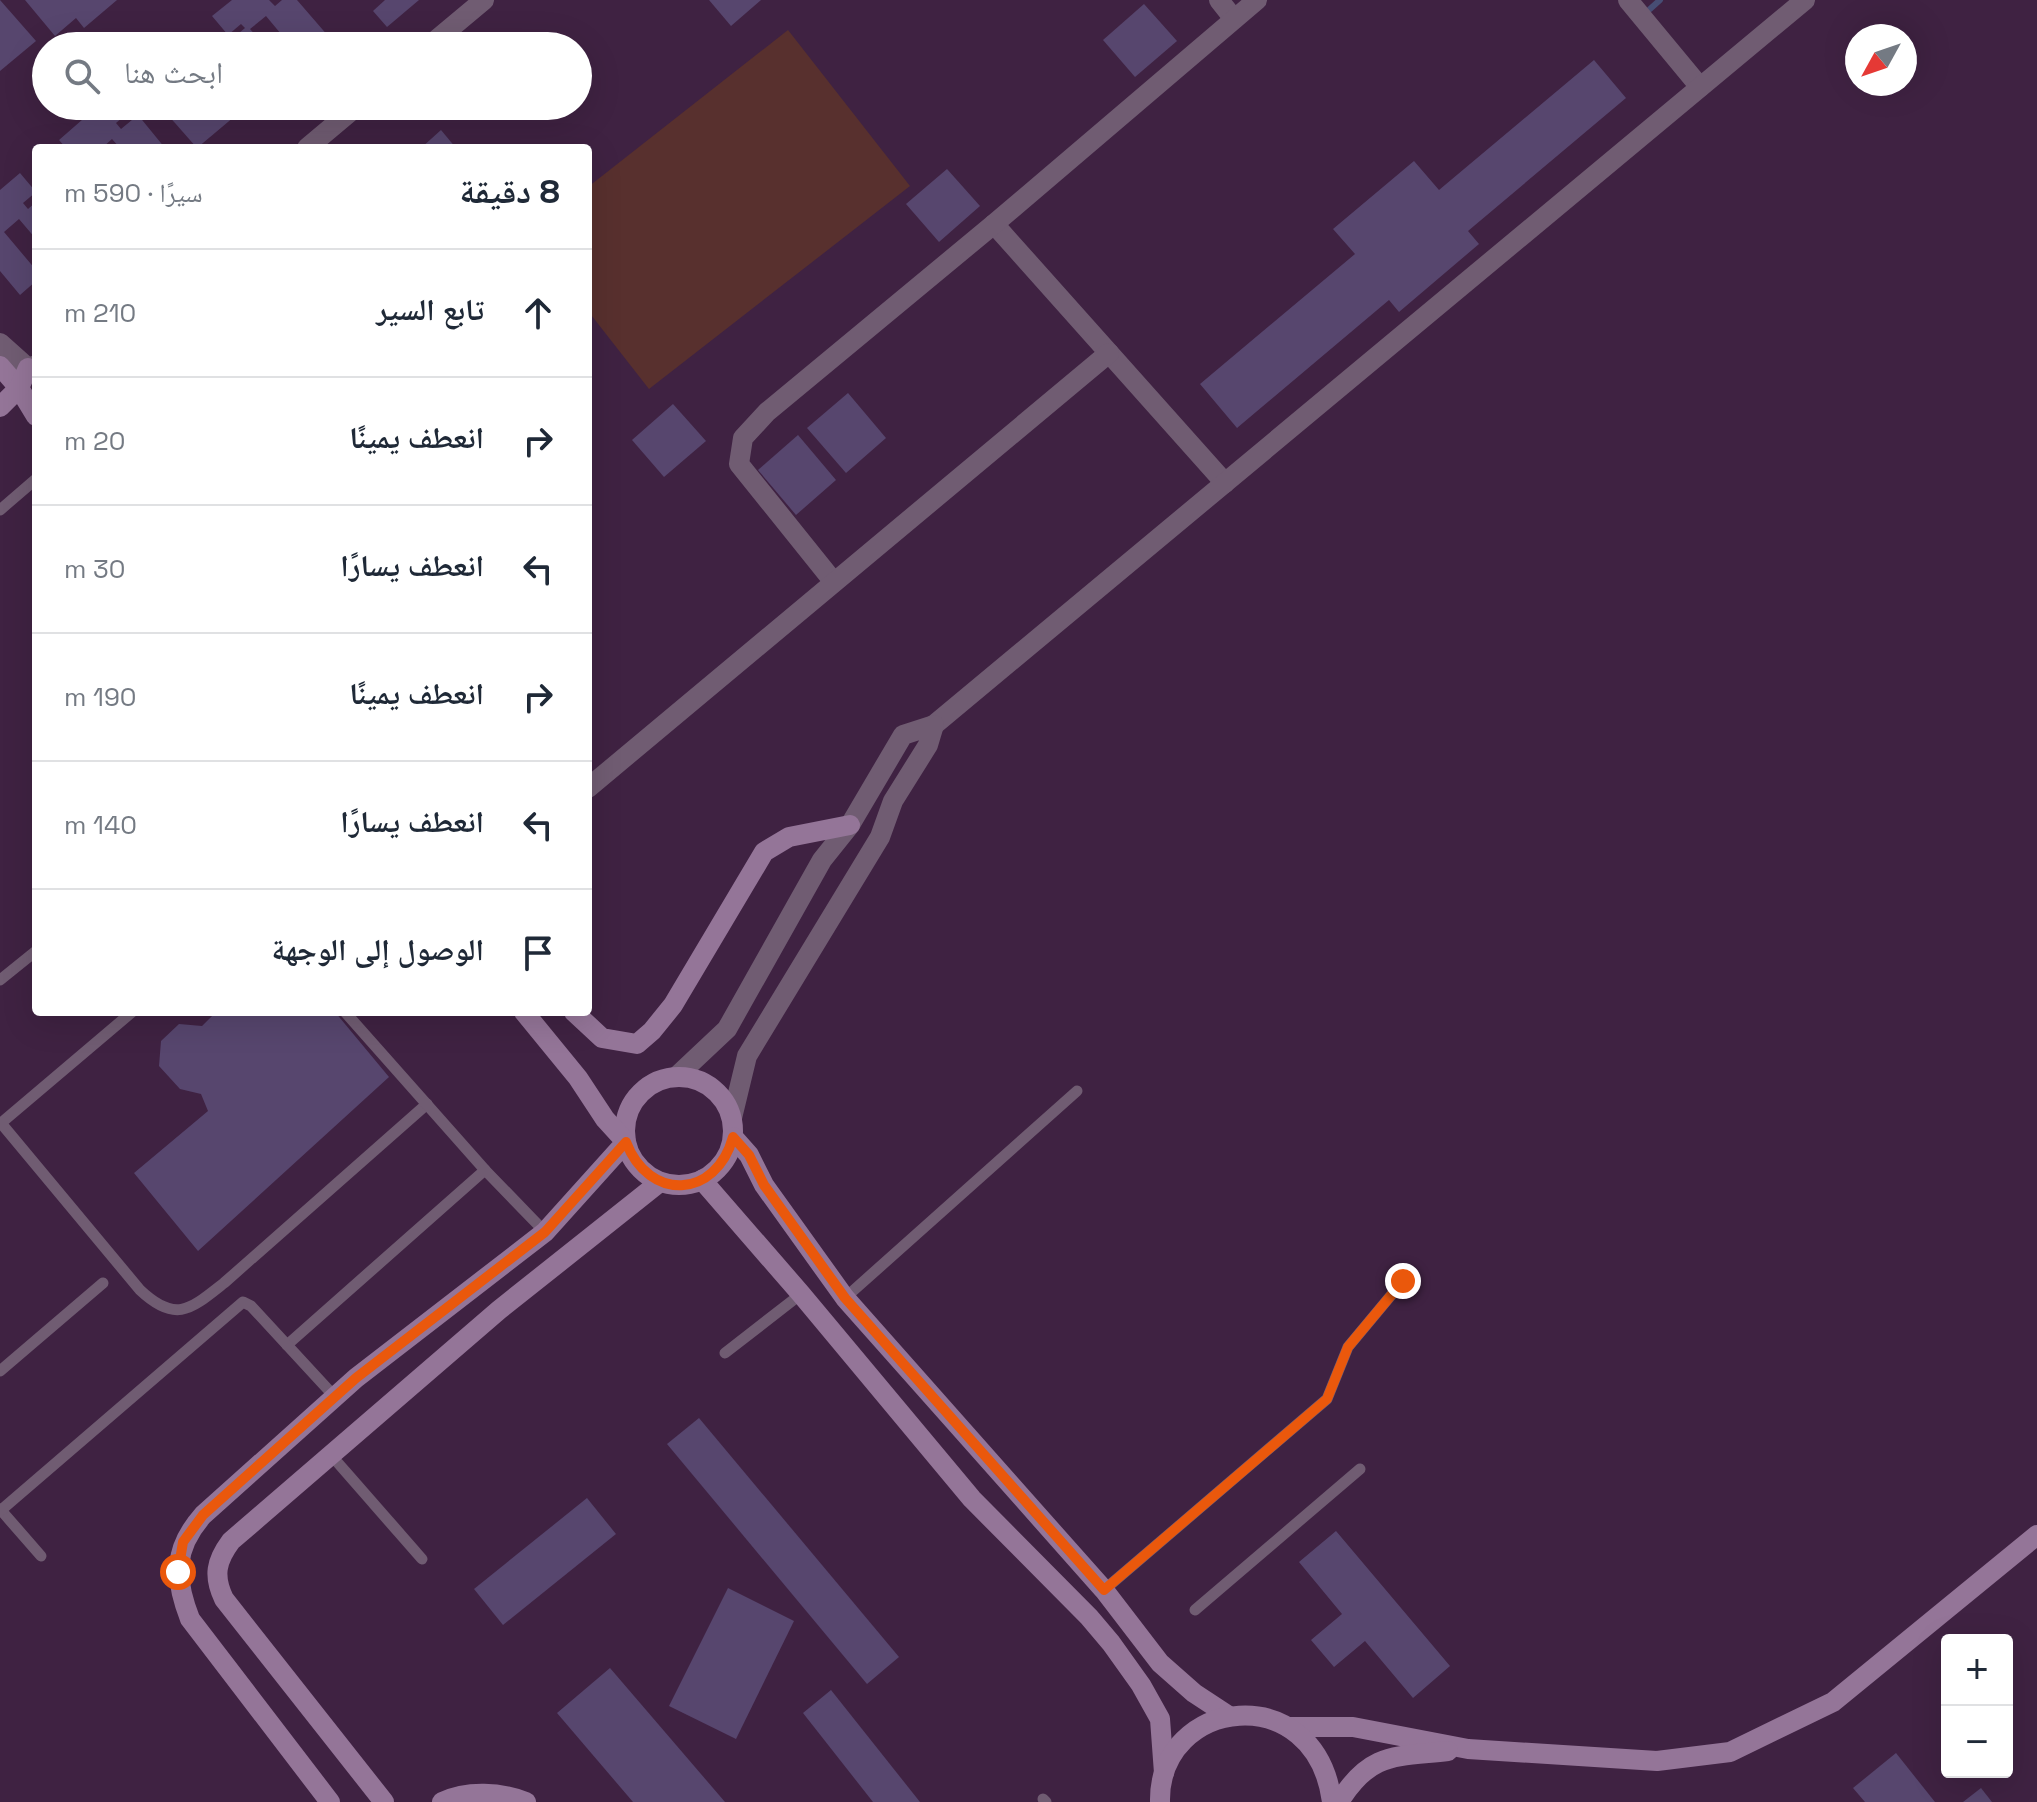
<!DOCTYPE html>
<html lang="ar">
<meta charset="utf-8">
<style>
:root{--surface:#fff;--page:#f6f6f7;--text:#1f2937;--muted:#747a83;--line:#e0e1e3}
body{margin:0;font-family:"Space Grotesk","Noto Naskh Arabic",sans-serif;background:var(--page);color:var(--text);direction:rtl}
.controls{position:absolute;right:24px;bottom:24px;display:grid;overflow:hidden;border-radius:8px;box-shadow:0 8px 32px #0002}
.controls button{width:72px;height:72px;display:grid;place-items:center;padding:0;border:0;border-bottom:2px solid var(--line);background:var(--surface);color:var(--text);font:40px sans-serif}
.compass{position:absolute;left:1845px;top:24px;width:72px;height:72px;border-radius:50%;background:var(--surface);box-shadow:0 8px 32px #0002;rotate:230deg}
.stop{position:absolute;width:24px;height:24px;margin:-18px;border:6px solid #ea580c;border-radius:50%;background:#fff}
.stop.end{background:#ea580c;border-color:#fff;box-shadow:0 2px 8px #0008}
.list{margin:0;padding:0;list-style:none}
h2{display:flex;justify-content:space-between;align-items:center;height:104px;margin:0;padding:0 32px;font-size:34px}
h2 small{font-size:26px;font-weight:400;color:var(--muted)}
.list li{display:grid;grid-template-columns:52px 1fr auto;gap:24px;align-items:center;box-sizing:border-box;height:128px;padding:0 32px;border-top:2px solid var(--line)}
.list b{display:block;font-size:30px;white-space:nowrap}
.list em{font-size:26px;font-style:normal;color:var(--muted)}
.icon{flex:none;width:44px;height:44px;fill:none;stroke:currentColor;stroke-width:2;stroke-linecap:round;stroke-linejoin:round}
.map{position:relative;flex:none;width:2037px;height:1802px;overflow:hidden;direction:ltr}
.search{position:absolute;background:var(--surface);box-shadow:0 8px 32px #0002;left:32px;top:32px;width:560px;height:88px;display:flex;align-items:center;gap:20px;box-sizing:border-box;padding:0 28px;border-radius:44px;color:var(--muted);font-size:30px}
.panel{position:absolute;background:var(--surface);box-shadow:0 8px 32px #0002;left:32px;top:144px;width:560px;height:872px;border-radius:8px;direction:rtl}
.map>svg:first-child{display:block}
.green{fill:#58302e}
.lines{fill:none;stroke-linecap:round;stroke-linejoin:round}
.stream{stroke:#474d74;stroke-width:6}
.building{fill:#57466e}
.lane{stroke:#705c72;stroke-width:11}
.street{stroke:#705c72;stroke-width:20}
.secondary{stroke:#947598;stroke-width:20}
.route{stroke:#ea580c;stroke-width:10}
</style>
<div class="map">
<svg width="2037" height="1802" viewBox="0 0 2037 1802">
<rect width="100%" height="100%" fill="#3f2242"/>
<path class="green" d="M788 30 910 186 649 389 588 311V187Z"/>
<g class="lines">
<path class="stream" d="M1650 9 1660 0"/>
</g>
<g class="building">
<path d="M0 0 36 41 0 71Z"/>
<path d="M25 0H117L84 28 76 18 55 36Z"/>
<path d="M232 0H269L275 6 282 0H297L329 37 319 46H291L266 16 250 29 265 46H228L226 44 245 28 241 24 228 35 212 16Z"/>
<path d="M385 0H419L387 27 373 11Z"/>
<path d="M709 0H761L731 26Z"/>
<path d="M1144 4 1177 41 1135 77 1103 40Z"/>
<path d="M1594 60 1626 98 1468 231 1479 244 1399 312 1389 300 1237 428 1200 384 1355 254 1333 229 1414 161 1439 190Z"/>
<path d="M98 106H124L129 112 116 123 121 129 138 115 165 148H120L112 139 102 148H66L59 140Z"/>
<path d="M160 106H247L197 148Z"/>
<path d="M441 130 456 148H421Z"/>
<path d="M947 169 980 206 939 242 906 204Z"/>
<path d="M20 173 36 192 23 203 28 209 36 202V239L19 219 4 232 36 270V281L20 295 0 271V190Z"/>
<path d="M848 393 886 438 846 473 807 428Z"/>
<path d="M673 404 706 441 664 477 632 440Z"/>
<path d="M798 435 836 480 796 515 758 470Z"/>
<path d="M216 1012H335L389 1077 198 1251 134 1173 208 1111 201 1094 180 1089 159 1066 161 1041 179 1024 202 1026Z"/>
<path d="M699 1418 899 1657 867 1684 667 1444Z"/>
<path d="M587 1498 616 1534 503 1625 474 1589Z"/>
<path d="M1336 1531 1450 1666 1413 1698 1365 1641 1334 1667 1311 1640 1342 1614 1299 1562Z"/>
<path d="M728 1588 794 1621 736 1739 669 1706Z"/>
<path d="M610 1668 725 1802H633L557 1713Z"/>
<path d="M831 1690 920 1802H873L803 1713Z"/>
<path d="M1896 1753 1935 1802H1865L1853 1788Z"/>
<path d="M1981 1788 1992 1802H1963Z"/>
</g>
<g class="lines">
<g class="lane">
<path d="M0 510 36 479"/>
<path d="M0 980 36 951"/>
<path d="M132 1012 1 1123 140 1290C176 1324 191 1309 224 1283L427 1104"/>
<path d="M345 1012 485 1170 545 1232"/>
<path d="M845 1298 1077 1091"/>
<path d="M287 1345 485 1170"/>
<path d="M725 1353 801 1294"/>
<path d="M0 1371 103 1283"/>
<path d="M331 1455 422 1559"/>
<path d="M0 1509 41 1556"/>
<path d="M0 1511 243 1302 251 1306 335 1397"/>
<path d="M1104 1590 1327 1399 1348 1347 1403 1281"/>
<path d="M1195 1610 1360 1469"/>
<path d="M1043 1799 1046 1802"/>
</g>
<g class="street">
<path d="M1219 0 1234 19"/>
<path d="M1628 0 1700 87"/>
<path d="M429 46 484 0"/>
<path d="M307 148 357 106"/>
<path d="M994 224 1225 483"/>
<path d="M0 343 28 368 36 365"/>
<path d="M833 581 739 464 743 438 767 412 994 224 1257 0"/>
<path d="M934 725 1805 0"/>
<path d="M588 788 1109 353"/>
<path d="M676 1077 727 1029 822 860 850 825 903 735 934 725 928 745 893 801 880 837 747 1056 732 1118"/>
</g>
<g class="secondary">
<path d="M0 366 19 388 36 416"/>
<path d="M0 407 19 388 28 368"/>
<path d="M574 1012 602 1038 637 1044 652 1031 673 1005 764 852 789 837 850 825"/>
<circle cx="679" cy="1131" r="54"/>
<path d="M733 1137 749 1155 764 1185 845 1298 1104 1590 1160 1663 1194 1693 1229 1716"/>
<path d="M702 1180 801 1294 972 1499 1089 1617 1111 1643 1141 1685 1160 1719 1164 1773"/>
<path d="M1288 1727H1353L1468 1749 1657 1761 1730 1752 1833 1702 2037 1535"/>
<path d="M330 1802 190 1619C174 1578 173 1549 203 1515L356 1378 545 1232 626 1142 605 1119 578 1078 524 1012"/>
<path d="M384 1802 224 1599C213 1576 216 1561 231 1541L499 1310 660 1182"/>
<path d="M442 1802C468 1790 500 1792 526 1802"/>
<path d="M1160 1802C1158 1697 1316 1677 1332 1802"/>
<path d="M1339 1802C1370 1752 1394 1757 1448 1751"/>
</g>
</g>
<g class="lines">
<path class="route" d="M178 1572 183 1542 203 1515 356 1378 545 1232 626 1142C649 1202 716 1199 733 1137L749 1155 764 1185 845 1298 1104 1590 1327 1399 1348 1347 1403 1281"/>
</g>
</svg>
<div class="controls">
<button>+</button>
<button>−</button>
</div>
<svg class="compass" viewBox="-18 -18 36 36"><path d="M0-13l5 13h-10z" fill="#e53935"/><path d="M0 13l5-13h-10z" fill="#747a83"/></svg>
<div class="stop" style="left:178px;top:1572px"></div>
<div class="stop end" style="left:1403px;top:1281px"></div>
<div class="search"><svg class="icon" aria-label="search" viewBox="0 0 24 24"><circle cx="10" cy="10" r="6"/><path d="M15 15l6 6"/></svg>ابحث هنا</div>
<section class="panel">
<h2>8 دقيقة<small>سيرًا · 590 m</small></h2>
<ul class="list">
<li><svg class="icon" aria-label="ahead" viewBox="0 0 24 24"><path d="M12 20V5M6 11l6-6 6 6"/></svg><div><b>تابع السير</b></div><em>210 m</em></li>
<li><svg class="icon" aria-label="right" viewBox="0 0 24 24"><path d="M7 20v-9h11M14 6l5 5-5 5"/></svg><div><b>انعطف يمينًا</b></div><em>20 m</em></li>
<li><svg class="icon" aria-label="left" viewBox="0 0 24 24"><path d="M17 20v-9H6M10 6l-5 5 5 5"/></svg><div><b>انعطف يسارًا</b></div><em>30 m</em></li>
<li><svg class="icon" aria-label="right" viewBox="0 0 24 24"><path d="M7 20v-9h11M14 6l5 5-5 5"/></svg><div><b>انعطف يمينًا</b></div><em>190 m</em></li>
<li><svg class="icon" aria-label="left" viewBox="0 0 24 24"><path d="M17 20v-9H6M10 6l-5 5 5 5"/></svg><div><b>انعطف يسارًا</b></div><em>140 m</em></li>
<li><svg class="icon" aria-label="arrive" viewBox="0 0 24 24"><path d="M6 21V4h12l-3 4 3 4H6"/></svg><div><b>الوصول إلى الوجهة</b></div></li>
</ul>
</section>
</div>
